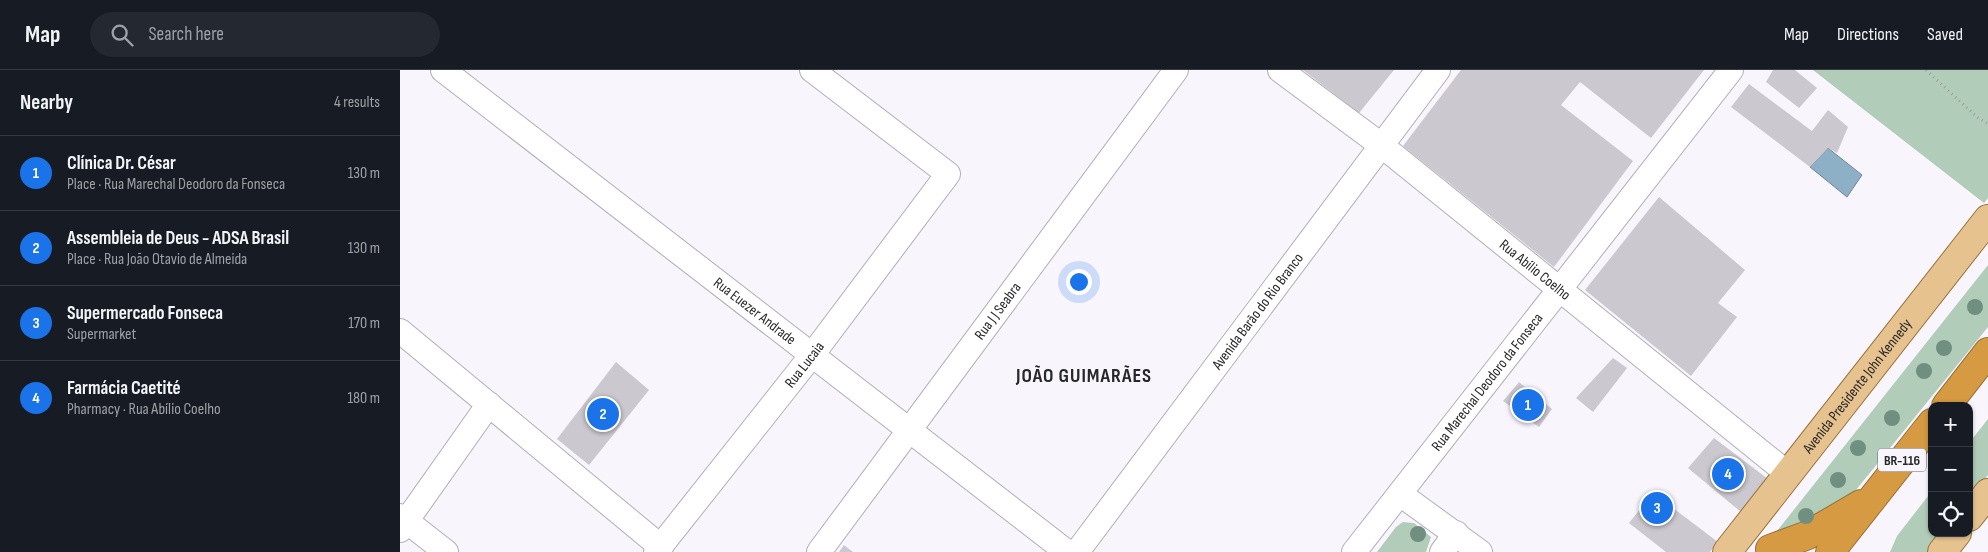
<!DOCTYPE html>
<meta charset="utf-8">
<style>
:root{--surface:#171b24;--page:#242831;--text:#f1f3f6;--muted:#9ea1a6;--line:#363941;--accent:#1a73e8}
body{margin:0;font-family:"Sofia Sans Condensed",sans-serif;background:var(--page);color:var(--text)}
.controls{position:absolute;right:15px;bottom:15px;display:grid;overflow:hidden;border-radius:10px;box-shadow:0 1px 4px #0004}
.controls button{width:45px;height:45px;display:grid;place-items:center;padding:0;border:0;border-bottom:1px solid var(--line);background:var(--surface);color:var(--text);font:25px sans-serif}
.you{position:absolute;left:678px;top:211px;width:18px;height:18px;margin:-12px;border:4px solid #fff;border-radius:50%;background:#1a73e8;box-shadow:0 0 0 8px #1a73e833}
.badge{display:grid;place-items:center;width:32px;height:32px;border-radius:50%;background:var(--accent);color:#fff;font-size:16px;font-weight:700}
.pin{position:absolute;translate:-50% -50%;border:2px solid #fff;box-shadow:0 1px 5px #0006}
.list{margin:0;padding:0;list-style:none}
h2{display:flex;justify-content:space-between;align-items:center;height:65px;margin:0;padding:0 20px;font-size:21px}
h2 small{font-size:16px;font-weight:400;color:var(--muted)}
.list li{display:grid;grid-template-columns:32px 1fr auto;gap:15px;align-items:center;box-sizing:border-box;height:75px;padding:0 20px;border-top:1px solid var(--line)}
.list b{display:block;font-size:19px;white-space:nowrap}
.list p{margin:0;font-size:16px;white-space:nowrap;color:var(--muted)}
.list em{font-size:16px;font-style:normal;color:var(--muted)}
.icon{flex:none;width:28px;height:28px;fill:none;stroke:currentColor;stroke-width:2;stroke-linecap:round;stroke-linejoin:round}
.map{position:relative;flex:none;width:1588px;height:482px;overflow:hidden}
header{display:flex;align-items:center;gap:30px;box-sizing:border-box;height:70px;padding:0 25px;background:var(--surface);border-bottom:1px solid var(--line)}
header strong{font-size:24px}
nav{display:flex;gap:28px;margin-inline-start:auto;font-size:18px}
.search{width:350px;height:45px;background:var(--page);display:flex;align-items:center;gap:12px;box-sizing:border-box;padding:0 18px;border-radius:28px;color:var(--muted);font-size:19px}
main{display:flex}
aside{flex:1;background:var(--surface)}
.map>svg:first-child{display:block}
.green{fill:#b1ccb8}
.water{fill:#8db0c6;stroke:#6f8797}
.building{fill:#ccc8d0}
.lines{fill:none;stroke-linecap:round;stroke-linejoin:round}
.minor-casing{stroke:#b1aeb6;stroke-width:26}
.major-casing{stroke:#98723a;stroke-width:30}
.highway-casing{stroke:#98723a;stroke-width:30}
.path{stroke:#9e9ca2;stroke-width:3;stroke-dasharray:1 4;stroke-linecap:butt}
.minor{stroke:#fff;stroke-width:24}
.major{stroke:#e6c28e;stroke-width:28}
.highway{stroke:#d59a42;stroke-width:28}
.tree{fill:#708f81}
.labels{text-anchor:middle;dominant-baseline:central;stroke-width:4.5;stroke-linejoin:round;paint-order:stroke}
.shield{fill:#f8f5fd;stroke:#666569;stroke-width:1}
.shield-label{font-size:14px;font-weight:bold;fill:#28272a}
.street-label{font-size:15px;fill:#28272a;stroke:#f8f5fd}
.district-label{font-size:20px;font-weight:bold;letter-spacing:1px;fill:#28272a;stroke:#f8f5fd}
</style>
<header>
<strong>Map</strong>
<div class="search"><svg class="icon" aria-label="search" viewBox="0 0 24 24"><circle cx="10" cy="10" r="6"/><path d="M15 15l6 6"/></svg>Search here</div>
<nav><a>Map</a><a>Directions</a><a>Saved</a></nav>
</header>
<main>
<aside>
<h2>Nearby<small>4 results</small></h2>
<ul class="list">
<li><span class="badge">1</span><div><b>Clínica Dr. César</b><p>Place · Rua Marechal Deodoro da Fonseca</p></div><em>130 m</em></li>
<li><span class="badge">2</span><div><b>Assembleia de Deus - ADSA Brasil</b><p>Place · Rua João Otavio de Almeida</p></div><em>130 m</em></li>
<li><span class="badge">3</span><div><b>Supermercado Fonseca</b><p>Supermarket</p></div><em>170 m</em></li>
<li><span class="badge">4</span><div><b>Farmácia Caetité</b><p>Pharmacy · Rua Abílio Coelho</p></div><em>180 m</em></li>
</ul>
</aside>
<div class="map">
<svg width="1588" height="482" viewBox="0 0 1588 482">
<rect width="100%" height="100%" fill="#f8f5fd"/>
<g class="green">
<path d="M1413 0H1588V128L1584 133Z"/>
<path d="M1588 195V257L1443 436 1381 469 1377 461Z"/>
<path d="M1588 349V405L1569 429V373Z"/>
<path d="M1532 421V463H1542L1527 482H1490L1497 466Z"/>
<path d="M1003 452 1014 453 1031 467 1026 482H977L996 457Z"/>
</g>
<path class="water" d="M1428 78 1462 105 1447 127 1410 97Z"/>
<g class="building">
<path d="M903 0H994L959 43Z"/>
<path d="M1061 0H1304L1251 68 1180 12 1161 35 1233 91 1154 197 1003 76Z"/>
<path d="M1373 0H1395L1417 18 1399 38 1366 12Z"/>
<path d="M1349 14 1412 61 1428 40 1448 57 1437 83 1428 78 1410 97 1331 37Z"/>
<path d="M1259 127 1345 200 1318 233 1337 247 1291 306 1185 220Z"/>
<path d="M1213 288 1227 298 1193 342 1176 328Z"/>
<path d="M216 292 249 320 189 395 157 369Z"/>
<path d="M1119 312 1152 339 1139 357 1103 331Z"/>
<path d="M1314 368 1368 409 1341 442 1288 398Z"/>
<path d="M1253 423 1318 472 1310 482H1266L1229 453Z"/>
<path d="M444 475 453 482H439Z"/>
</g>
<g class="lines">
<g class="minor-casing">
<g id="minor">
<path id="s1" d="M43 0 667 482"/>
<path id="s2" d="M880 0 981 75 1387 403"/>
<path d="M0 261 261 477"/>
<path d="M1000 424 1080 482"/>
<path d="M0 446 46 482"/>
<path d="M0 460 89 334"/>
<path id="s3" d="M256 482 412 285 548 104 412 0"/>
<path id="s4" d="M419 482 776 0"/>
<path id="s5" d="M677 482 1038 0"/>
<path id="s6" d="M954 482 1331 0"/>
<path d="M1042 482 1056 463"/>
</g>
</g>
<g class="major-casing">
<g id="major">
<path d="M1569 447 1588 423"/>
<path id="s7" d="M1327 482 1588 149"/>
<path d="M1542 482 1557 463"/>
</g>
</g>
<g class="highway-casing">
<g id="highway">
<path d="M1546 336 1588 282"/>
<path d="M1370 479 1408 465 1461 434"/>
<path d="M1430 482 1532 353"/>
</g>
</g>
<path class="path" d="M1526 0 1577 47 1588 54"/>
<use href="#minor" class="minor"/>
<use href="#major" class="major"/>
<use href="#highway" class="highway"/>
</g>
<g class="tree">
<circle cx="1575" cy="237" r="8"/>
<circle cx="1544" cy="278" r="8"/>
<circle cx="1524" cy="301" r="8"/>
<circle cx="1492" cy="348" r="8"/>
<circle cx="1458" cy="378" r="8"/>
<circle cx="1438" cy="410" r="8"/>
<circle cx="1406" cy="446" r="8"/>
<circle cx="1018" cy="464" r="8"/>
</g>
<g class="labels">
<rect class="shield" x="1478" y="378.5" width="48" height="23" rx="4"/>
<g class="shield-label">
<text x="1502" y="390">BR-116</text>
</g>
<g class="street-label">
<text stroke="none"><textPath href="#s2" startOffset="324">Rua Abílio Coelho</textPath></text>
<text stroke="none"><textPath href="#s1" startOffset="394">Rua Euezer Andrade</textPath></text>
<text stroke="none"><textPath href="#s5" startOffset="301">Avenida Barão do Rio Branco</textPath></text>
<text stroke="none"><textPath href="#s4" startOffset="300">Rua J J Seabra</textPath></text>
<text stroke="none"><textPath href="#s3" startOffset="239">Rua Lucaia</textPath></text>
<text stroke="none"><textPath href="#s6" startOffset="216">Rua Marechal Deodoro da Fonseca</textPath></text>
<text stroke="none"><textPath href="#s7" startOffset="211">Avenida Presidente John Kennedy</textPath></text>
</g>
<g class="district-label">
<text x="684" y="306">JOÃO GUIMARÃES</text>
</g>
</g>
</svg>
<div class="controls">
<button>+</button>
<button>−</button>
<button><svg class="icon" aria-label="locate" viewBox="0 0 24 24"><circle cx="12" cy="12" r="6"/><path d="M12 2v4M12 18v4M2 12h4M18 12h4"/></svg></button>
</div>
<div class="you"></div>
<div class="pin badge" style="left:1128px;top:335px">1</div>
<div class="pin badge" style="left:203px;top:344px">2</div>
<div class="pin badge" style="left:1257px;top:438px">3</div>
<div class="pin badge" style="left:1328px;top:404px">4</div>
</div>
</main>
